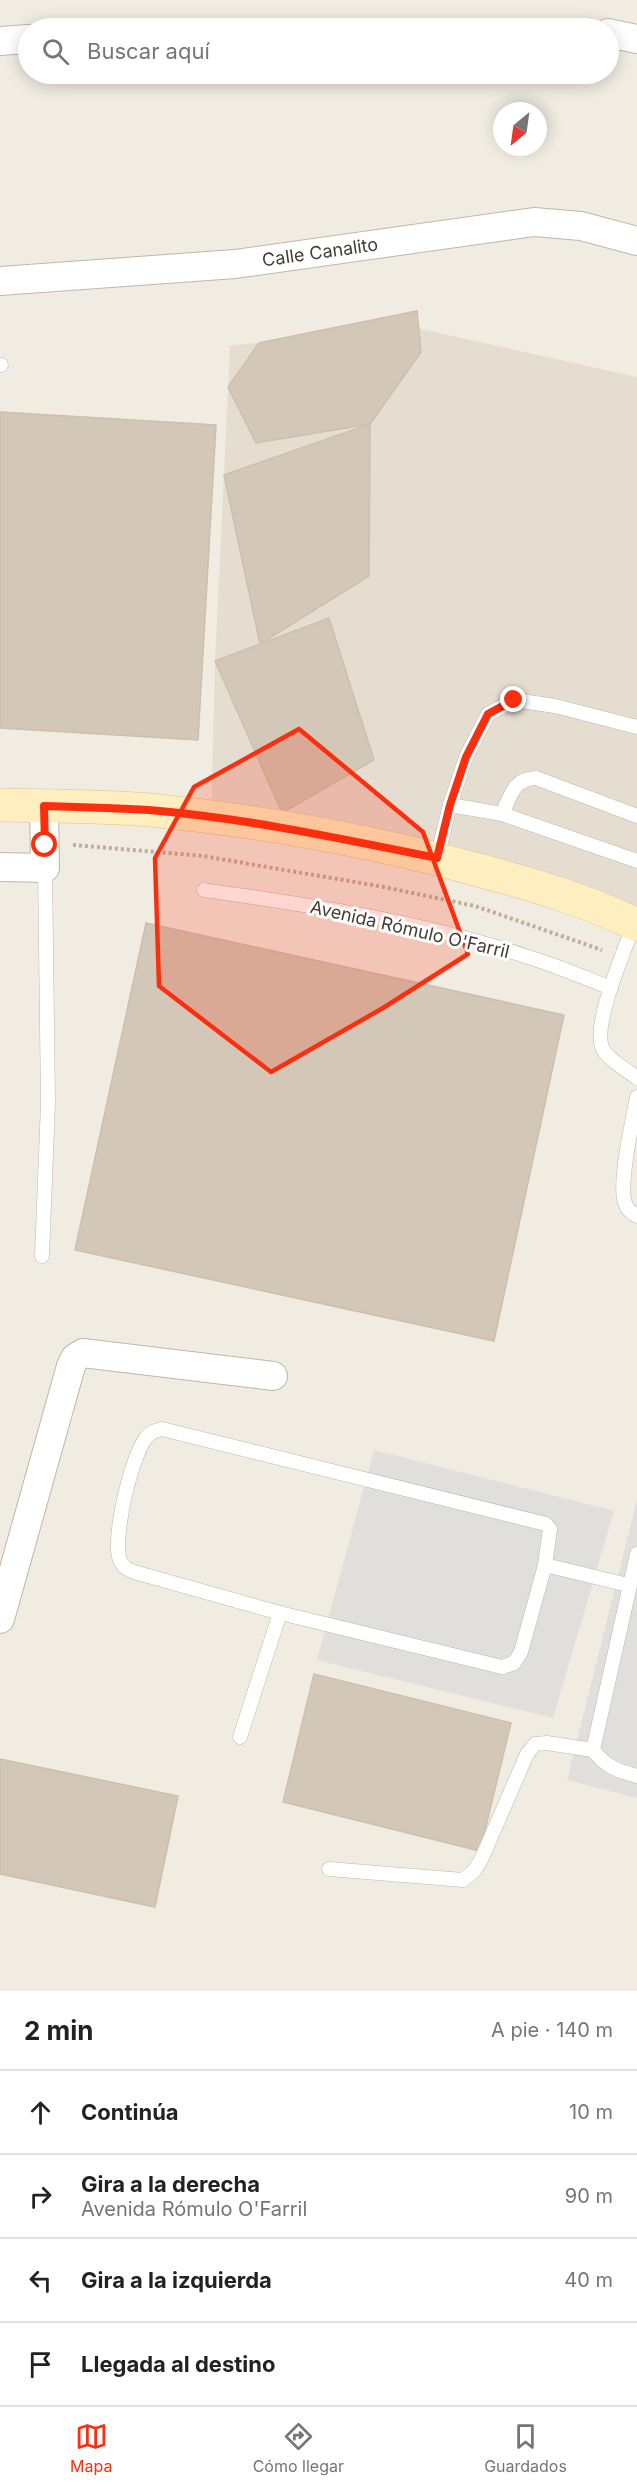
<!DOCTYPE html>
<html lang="es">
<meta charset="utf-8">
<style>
:root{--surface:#fff;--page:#f2f2f2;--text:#222;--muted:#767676;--line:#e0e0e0;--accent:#fa2f10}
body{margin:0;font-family:Inter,sans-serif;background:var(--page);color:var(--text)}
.compass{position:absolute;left:493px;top:102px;width:54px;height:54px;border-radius:50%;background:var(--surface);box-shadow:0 3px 15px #0003;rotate:209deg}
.stop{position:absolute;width:18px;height:18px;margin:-14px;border:4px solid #fa2f10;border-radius:50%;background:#fff}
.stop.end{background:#fa2f10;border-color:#fff;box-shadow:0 2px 6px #0008}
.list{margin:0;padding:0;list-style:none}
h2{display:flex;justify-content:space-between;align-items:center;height:78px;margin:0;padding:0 24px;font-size:26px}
h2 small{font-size:20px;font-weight:400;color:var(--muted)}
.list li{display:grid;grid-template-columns:39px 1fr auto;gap:18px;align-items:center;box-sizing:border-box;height:84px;padding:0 24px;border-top:2px solid var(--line)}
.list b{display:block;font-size:22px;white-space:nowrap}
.list p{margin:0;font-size:20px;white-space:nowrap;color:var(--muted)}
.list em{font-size:20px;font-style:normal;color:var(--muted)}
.icon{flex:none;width:33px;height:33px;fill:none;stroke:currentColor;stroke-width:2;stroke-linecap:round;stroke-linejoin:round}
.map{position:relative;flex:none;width:637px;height:1991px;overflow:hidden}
.search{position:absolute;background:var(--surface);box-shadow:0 3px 15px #0003;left:18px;right:18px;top:18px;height:66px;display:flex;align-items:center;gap:15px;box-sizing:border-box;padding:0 21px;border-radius:33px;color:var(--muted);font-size:22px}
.sheet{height:414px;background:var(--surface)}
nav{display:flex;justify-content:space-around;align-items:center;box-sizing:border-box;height:84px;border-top:2px solid var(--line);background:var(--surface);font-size:16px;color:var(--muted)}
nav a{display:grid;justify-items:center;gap:3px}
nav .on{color:var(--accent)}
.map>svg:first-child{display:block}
.residential{fill:#e5ded0}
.parking{fill:#e1dfdb}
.building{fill:#d3c8b8;stroke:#cdbfab;stroke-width:1.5}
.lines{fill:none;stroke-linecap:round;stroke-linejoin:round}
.lane-casing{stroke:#bfb7a8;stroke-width:15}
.street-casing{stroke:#bfb7a8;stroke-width:30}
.secondary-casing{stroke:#d5c294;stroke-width:34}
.path{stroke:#beaf96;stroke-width:4;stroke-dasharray:3 3;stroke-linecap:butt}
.lane{stroke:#fff;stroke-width:14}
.street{stroke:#fff;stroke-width:28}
.secondary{stroke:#ffeebf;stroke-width:33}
.route{stroke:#fa2f10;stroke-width:8}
.marked{fill:#fa2f10;fill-opacity:0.2;stroke:#fa2f10;stroke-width:4.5;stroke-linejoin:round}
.labels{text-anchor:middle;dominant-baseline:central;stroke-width:6;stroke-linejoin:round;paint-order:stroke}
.street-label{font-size:18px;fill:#433c33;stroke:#fff}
</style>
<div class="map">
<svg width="637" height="1991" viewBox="0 0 637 1991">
<rect width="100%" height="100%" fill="#f1ece2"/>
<path class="residential" d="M403 325 637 377V918L211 819 215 661 230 346Z"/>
<g class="parking">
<path d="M374 1450 614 1511 553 1718 317 1660Z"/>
<path d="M637 1500V1798L567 1780Z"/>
</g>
<g class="building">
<path d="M417 311 421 352 370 424 256 443 228 387 259 343Z"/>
<path d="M0 412 216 425 198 740 0 728Z"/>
<path d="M370 424 369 576 260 644 224 475Z"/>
<path d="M329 618 374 760 282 813 215 661Z"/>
<path d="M146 923 564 1015 494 1341 75 1250Z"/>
<path d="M314 1674 511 1723 480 1851 283 1802Z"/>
<path d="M0 1759 178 1796 155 1907 0 1874Z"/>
</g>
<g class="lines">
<g class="lane-casing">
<g id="lane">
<path d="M0 365H1"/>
<path d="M450 805 502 814 637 861"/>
<path d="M502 814C511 795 513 779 536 778L637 816"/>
<path d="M437 858 450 805 466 757 488 714 515 700 555 706 637 727"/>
<path d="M204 890C315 906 427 922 534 959 560 967 585 978 611 988"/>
<path d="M635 922C626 947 589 1030 604 1051 612 1062 627 1070 637 1078"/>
<path d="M637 1097C633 1119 618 1183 625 1203 627 1209 631 1213 637 1216"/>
<path d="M42 1256 48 1103 45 868"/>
<path d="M162 1429 546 1524 550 1529 545 1565 521 1652 514 1663 502 1667 280 1613 134 1572C127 1569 123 1567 120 1560 112 1538 131 1457 146 1438 150 1432 155 1431 162 1429Z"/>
<path d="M637 1554 593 1750C606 1767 618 1771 637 1776"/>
<path d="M545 1565 628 1585"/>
<path d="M240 1737 280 1613"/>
<path d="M329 1869 463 1880 474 1871 481 1860 527 1754 535 1744 547 1743 593 1750"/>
</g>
</g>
<g class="street-casing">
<g id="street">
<path d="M608 33 637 39"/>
<path d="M0 41 28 39"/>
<path d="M0 281 235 264 534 222 581 226 637 241"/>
<path d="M0 867 45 868 44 806"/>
<path d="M0 1619 71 1366 75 1358 83 1353 273 1376"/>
</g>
</g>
<g class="secondary-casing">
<path id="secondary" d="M0 805C50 806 101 806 150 810 262 821 374 841 482 871 534 885 588 901 637 925"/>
</g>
<path class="path" d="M73 845 203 856 384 887 475 906 602 950"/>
<use href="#lane" class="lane"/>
<use href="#street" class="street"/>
<use href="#secondary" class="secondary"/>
</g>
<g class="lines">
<path class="route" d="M45 845 44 806C79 807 114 808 149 810 246 818 342 839 437 858L450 805 466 757 488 714 514 700"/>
</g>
<path class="marked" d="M299 729 423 832 468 954 383 1008 271 1072 159 986 155 858 194 787Z"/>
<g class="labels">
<g class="street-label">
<text transform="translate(320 252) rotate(-8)">Calle Canalito</text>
<text transform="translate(410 929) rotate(13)">Avenida Rómulo O'Farril</text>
</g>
</g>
</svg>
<svg class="compass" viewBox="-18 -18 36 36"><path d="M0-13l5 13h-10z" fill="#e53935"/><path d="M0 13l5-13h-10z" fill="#767676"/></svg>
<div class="stop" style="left:45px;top:845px"></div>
<div class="stop end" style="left:514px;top:700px"></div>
<div class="search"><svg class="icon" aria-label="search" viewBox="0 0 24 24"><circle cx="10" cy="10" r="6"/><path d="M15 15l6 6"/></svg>Buscar aquí</div>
</div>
<section class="sheet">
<h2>2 min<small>A pie · 140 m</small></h2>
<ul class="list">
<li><svg class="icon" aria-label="ahead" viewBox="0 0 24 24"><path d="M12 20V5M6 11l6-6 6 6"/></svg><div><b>Continúa</b></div><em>10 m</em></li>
<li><svg class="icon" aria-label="right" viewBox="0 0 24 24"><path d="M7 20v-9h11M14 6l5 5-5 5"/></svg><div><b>Gira a la derecha</b><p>Avenida Rómulo O'Farril</p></div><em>90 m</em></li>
<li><svg class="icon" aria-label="left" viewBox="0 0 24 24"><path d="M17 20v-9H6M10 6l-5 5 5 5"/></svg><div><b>Gira a la izquierda</b></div><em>40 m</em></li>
<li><svg class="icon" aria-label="arrive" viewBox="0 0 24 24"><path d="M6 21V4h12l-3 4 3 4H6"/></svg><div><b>Llegada al destino</b></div></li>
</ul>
</section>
<nav>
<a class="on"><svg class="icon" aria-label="map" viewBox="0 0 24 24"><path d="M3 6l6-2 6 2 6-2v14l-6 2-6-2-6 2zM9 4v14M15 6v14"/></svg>Mapa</a>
<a><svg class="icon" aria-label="directions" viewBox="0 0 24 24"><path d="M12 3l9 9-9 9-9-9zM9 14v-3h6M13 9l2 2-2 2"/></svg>Cómo llegar</a>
<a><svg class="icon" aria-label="saved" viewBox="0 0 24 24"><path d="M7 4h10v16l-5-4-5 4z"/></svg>Guardados</a>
</nav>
